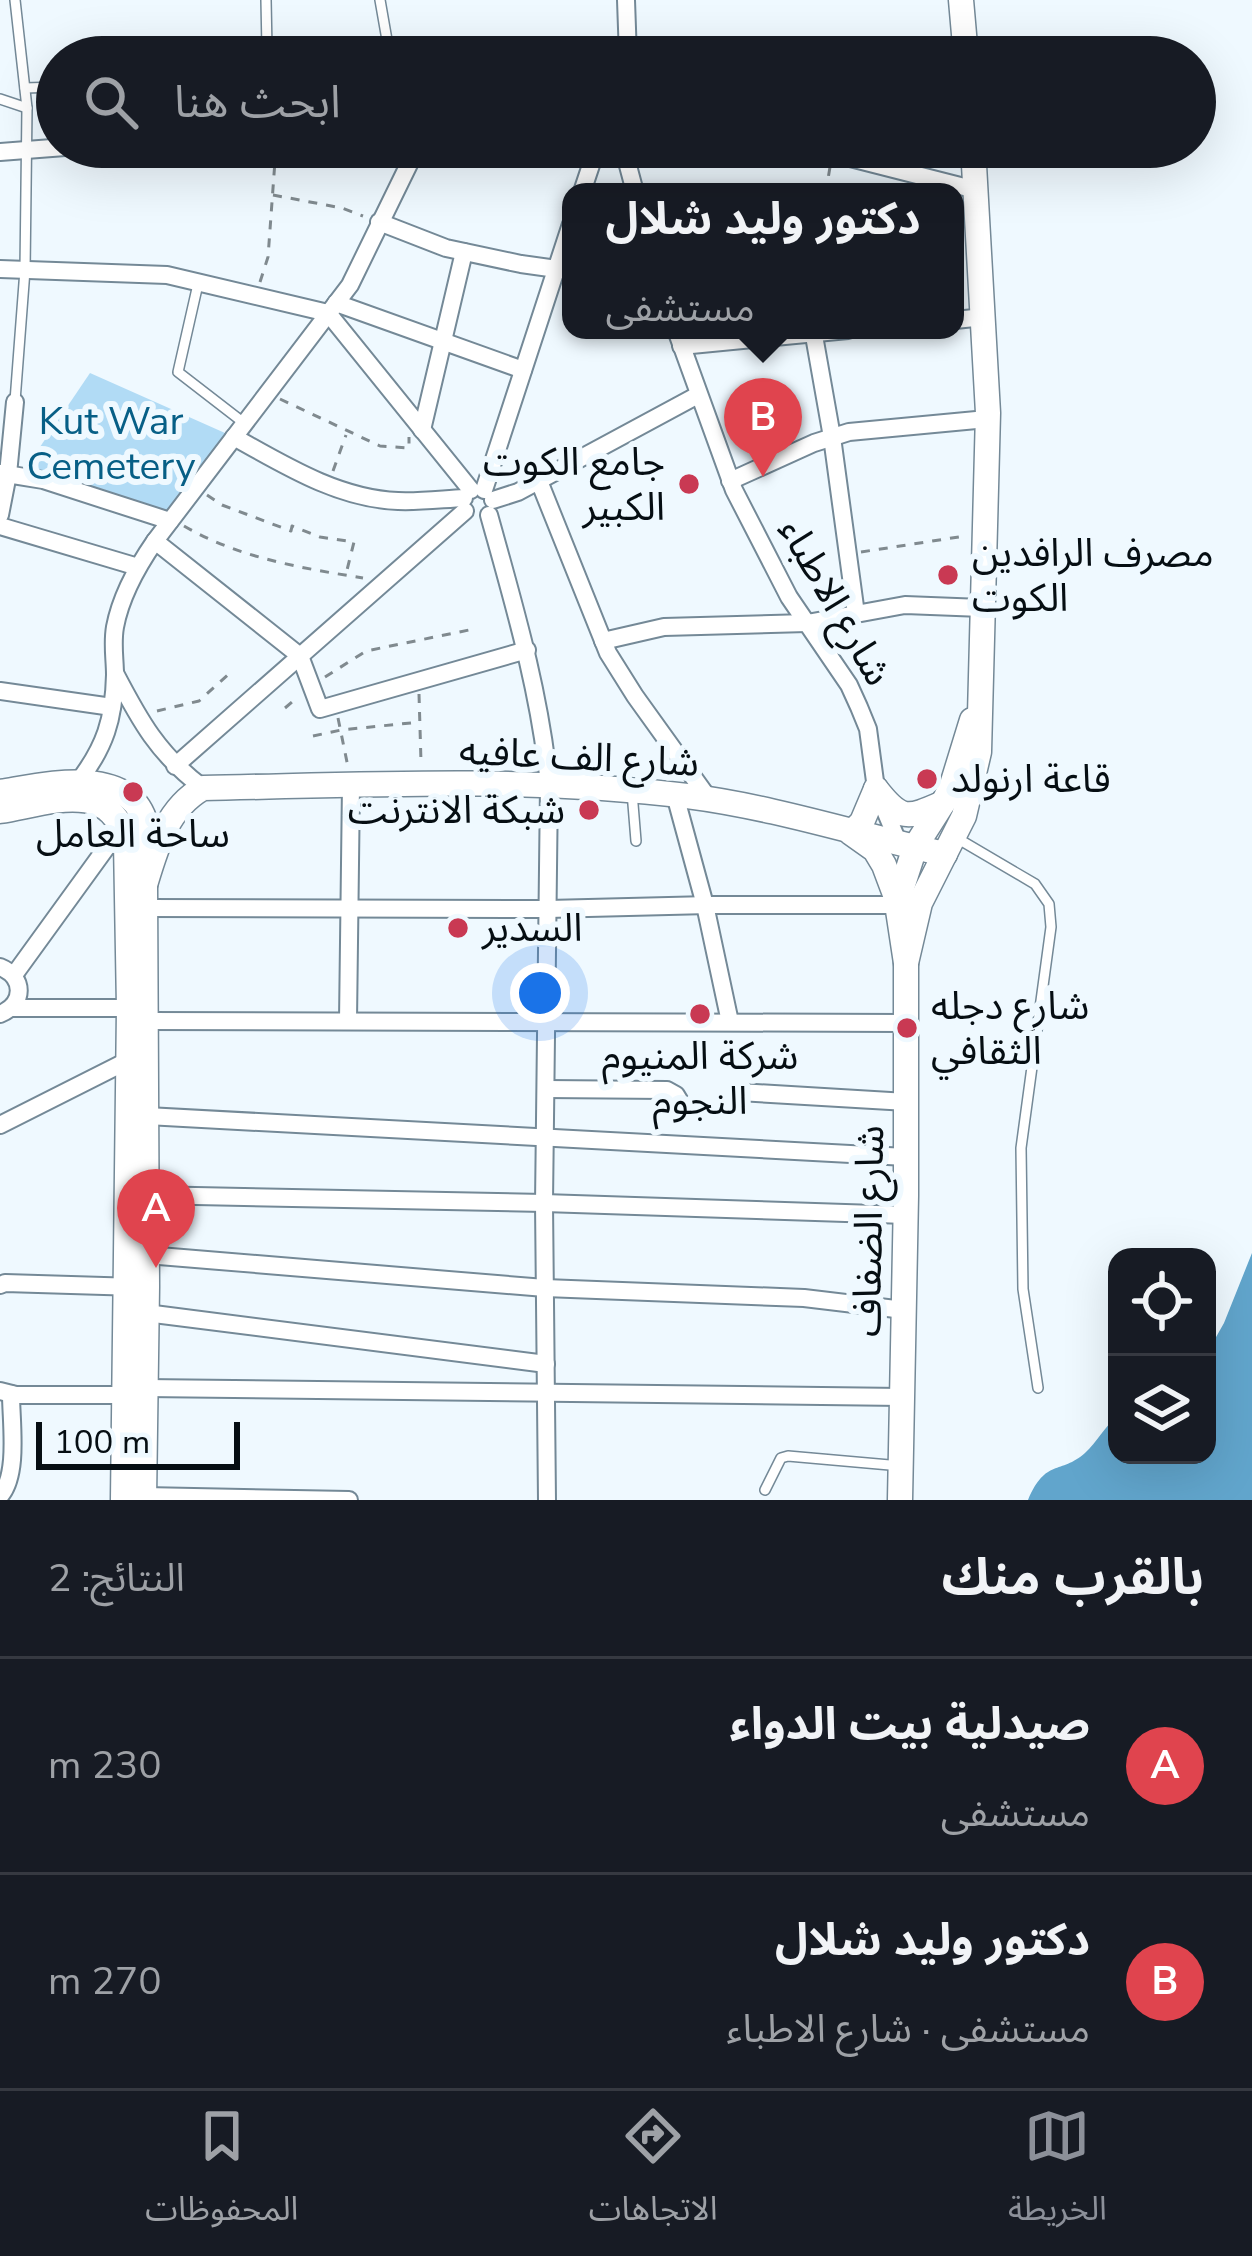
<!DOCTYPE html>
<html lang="ar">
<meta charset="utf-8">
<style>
:root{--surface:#171b24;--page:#20242c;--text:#f1f3f6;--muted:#9ea1a6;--line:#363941;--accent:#8c9099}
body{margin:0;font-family:"Nunito Sans","Noto Sans Arabic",sans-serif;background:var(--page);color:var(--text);direction:rtl}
.controls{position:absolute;right:36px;bottom:36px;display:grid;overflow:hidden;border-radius:24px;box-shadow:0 12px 48px #0002}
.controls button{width:108px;height:108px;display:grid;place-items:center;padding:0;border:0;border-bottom:3px solid var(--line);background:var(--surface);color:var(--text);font:60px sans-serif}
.scale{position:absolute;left:36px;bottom:30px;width:204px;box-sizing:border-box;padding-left:12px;border:6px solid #060e13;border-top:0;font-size:33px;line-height:42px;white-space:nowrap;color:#060e13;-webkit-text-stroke:9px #eff9ff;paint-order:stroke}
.you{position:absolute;left:540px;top:993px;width:42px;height:42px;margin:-30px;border:9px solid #fff;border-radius:50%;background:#1a73e8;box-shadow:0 0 0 18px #1a73e833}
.badge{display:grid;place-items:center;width:78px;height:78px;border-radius:50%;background:var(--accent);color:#fff;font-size:39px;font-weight:700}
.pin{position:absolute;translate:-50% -99px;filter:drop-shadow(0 3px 6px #0008)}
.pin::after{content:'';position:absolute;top:63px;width:42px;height:36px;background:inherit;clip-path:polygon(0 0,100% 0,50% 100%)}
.popup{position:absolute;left:562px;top:183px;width:402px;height:156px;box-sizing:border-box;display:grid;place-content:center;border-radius:24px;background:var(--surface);filter:drop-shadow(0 3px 9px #0005);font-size:39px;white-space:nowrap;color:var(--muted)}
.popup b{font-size:45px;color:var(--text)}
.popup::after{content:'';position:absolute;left:50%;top:100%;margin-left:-24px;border:24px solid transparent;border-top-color:var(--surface)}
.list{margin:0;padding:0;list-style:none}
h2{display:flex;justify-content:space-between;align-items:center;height:156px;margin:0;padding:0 48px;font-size:51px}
h2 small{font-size:39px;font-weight:400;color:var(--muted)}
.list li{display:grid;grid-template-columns:78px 1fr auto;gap:36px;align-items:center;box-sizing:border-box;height:216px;padding:0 48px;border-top:3px solid var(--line)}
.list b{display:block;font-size:45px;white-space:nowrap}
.list p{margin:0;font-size:39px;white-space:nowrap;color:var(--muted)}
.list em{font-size:39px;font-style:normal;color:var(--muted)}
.icon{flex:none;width:66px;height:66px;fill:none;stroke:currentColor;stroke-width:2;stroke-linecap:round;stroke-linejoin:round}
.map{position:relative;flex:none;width:1252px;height:1500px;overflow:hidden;direction:ltr}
.search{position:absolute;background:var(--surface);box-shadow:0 12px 48px #0002;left:36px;right:36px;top:36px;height:132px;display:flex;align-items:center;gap:30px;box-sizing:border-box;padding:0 42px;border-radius:66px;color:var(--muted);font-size:45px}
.sheet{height:588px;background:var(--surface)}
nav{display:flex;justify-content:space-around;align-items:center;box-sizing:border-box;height:168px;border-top:3px solid var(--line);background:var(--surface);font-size:33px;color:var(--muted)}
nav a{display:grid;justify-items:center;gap:6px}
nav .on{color:var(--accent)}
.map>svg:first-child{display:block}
.green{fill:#b1dbf5}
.water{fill:#61a5cc}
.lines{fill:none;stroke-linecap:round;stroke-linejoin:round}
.lane-casing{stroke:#748997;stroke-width:12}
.street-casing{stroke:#748997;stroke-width:20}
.secondary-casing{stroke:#748997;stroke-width:27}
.path{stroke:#808a8f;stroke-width:3;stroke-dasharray:9 9;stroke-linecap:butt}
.lane{stroke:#fff;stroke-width:9}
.street{stroke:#fff;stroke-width:16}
.secondary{stroke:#fff;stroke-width:24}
.poi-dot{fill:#c93953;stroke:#eff9ff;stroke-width:4.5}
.labels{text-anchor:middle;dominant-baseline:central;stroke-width:12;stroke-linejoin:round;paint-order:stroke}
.park-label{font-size:39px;fill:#075f86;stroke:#eff9ff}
.poi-label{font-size:39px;fill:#060e13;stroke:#eff9ff;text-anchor:start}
.street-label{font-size:39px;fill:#060e13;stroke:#eff9ff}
</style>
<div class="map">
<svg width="1252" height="1500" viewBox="0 0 1252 1500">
<rect width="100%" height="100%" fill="#eff9ff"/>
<path class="green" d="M90 373 234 437 170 521 21 475Z"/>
<path class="water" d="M1252 1253V1500H1028C1046 1458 1060 1475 1085 1453 1097 1442 1104 1427 1117 1417V1455H1207V1353L1224 1323Z"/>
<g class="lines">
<g class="lane-casing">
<g id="lane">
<path d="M380 0 390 57"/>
<path d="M260 57 267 49 266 0"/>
<path d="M25 88 57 87"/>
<path d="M0 99 27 108"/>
<path d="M198 284 178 372 244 423"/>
<path d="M15 401 25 270 27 108 15 0"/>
<path d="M632 792 636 841"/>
<path d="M955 837 1035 884 1049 904 1051 927 1021 1148 1023 1289 1038 1388"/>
<path d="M765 1490 781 1458 788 1456 901 1466"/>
</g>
</g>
<g class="street-casing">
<g id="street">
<path d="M626 0 628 57"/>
<path d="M623 147 635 192"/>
<path d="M807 147 976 190"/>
<path d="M0 152 65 147"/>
<path d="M582 192 597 147"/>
<path d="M379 222 446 248 521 264 571 271"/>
<path d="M0 269 167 275 328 313 471 490"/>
<path d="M336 303 523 370"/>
<path d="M955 320 984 317"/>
<path d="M676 330 734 490 789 597 849 685 859 707 868 729 876 789 899 844"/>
<path d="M813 330 832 437 856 614"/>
<path d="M681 346 848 330"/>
<path d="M422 430 464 252"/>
<path d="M234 437C284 465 339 499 398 501 420 502 443 499 464 498"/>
<path d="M0 473 43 480 170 521"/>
<path d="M539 481 608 653 635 696 709 799"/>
<path d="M730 481 814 443 849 432 987 419"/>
<path d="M484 490 571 224"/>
<path d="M493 500 518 492 698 395"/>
<path d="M0 515 8 474 15 402"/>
<path d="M489 515C514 605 540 692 549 785L544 1203 547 1500"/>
<path d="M0 526 138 567"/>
<path d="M155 541 300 656 320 709 527 650"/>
<path d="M603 641 664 627 807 623 905 605 982 608"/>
<path d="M115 673C140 721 158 754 203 788"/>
<path d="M0 691 112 707"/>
<path d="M175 766 465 511"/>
<path d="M78 782C105 747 114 719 115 675 115 659 112 644 115 627 121 595 137 567 155 541L350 285 411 160 415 156 430 152 535 147"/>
<path d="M675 795 705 905 730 1022"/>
<path d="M145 908 548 909 709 905H897"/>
<path d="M0 967C25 977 25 1004 0 1014"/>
<path d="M14 975 122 826"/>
<path d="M12 1008H129"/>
<path d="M146 1021 906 1023"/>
<path d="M348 1021 351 785"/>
<path d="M546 1089 667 1090 676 1095 685 1110"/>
<path d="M739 1092 907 1102"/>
<path d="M147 1116 906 1157"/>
<path d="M0 1125 129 1060"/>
<path d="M147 1195 544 1203 906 1215"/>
<path d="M147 1255 545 1288 804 1298 904 1310"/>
<path d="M0 1285 5 1283 137 1287"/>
<path d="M146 1313 546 1364"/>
<path d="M145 1388 902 1397"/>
<path d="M0 1391 16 1395H123"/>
<path d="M0 1496C19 1475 11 1422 11 1394"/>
<path d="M144 1496 349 1500"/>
</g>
</g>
<g class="secondary-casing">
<g id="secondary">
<path d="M961 0 966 57"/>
<path d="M876 789 862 822 851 833 875 850 884 865 896 897 906 963V1196L900 1500"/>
<path d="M876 789C901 821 907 819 943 803"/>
<path d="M0 792C45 785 134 762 147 829 151 846 146 867 145 885L147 1287 144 1500"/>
<path d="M0 811C46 804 111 777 126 842L129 1008 123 1500"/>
<path d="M145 885C156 848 167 808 203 788 363 785 527 776 687 796 774 807 860 835 945 854"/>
<path d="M897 903 915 847 943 803 952 785 972 720"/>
<path d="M906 963 920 903 964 816 979 752 988 413 973 147"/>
</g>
</g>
<g class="path">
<path d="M830 167 828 179 837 192"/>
<path d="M273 195 342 208 363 216"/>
<path d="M260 282 268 257 276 147"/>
<path d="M280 399 380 446 409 448V437"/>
<path d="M333 471 346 435"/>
<path d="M207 495 222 505 291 531 292 526 320 537 354 542 346 574"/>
<path d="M184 526C239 558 301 568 363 578"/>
<path d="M861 552 965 536"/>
<path d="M325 677 366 651 469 630"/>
<path d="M419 694 421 762"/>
<path d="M285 708 298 697"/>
<path d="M157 711 199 701 231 672"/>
<path d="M338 718 348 767"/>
<path d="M313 736 341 730 420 722"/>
</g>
<use href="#lane" class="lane"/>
<use href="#street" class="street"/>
<use href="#secondary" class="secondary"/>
</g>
<g class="poi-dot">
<circle cx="689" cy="484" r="12"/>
<circle cx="948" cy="575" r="12"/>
<circle cx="927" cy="779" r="12"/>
<circle cx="133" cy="792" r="12"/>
<circle cx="589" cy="810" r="12"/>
<circle cx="458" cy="928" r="12"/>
<circle cx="700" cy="1014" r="12"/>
<circle cx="907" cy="1028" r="12"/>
</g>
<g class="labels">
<g class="park-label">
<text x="111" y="421">Kut War<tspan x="111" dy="45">Cemetery</tspan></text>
</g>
<g class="poi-label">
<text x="665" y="462" text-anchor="end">جامع الكوت<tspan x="665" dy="45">الكبير</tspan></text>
<text x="972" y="553">مصرف الرافدين<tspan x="972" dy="45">الكوت</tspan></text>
<text x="951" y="779">قاعة ارنولد</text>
<text x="565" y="810" text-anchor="end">شبكة الانترنت</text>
<text x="133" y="834" text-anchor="middle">ساحة العامل</text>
<text x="482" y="928">السدير</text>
<text x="931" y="1006">شارع دجله<tspan x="931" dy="45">الثقافي</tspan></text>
<text x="700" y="1056" text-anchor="middle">شركة المنيوم<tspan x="700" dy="45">النجوم</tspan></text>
</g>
<g class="street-label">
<text transform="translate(835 602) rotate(60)">شارع الاطباء</text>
<text transform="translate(579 757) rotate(3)">شارع الف عافيه</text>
<text transform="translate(869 1231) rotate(-89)">شارع الضفاف</text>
</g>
</g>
</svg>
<div class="controls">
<button><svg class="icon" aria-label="locate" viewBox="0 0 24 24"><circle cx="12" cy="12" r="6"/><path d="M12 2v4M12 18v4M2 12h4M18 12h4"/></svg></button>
<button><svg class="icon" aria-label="layers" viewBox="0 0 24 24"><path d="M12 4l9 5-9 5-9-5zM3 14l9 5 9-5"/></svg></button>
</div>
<div class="scale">100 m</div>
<div class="you"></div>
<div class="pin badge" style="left:156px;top:1268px;background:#e0444e">A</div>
<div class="pin badge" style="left:763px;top:477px;background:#e0444e">B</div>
<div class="popup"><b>دكتور وليد شلال</b>مستشفى</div>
<div class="search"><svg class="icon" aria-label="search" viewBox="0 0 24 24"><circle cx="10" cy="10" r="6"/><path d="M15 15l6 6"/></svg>ابحث هنا</div>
</div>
<section class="sheet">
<h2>بالقرب منك<small>النتائج: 2</small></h2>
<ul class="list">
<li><span class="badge" style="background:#e0444e">A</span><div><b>صيدلية بيت الدواء</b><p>مستشفى</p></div><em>230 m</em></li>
<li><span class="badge" style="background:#e0444e">B</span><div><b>دكتور وليد شلال</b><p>مستشفى · شارع الاطباء</p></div><em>270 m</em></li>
</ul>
</section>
<nav>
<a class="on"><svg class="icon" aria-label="map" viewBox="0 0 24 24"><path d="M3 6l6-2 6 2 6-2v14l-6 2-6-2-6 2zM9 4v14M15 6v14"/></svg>الخريطة</a>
<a><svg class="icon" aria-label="directions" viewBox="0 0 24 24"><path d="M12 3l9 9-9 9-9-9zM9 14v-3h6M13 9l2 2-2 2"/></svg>الاتجاهات</a>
<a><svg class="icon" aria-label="saved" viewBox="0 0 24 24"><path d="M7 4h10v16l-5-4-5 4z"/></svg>المحفوظات</a>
</nav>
